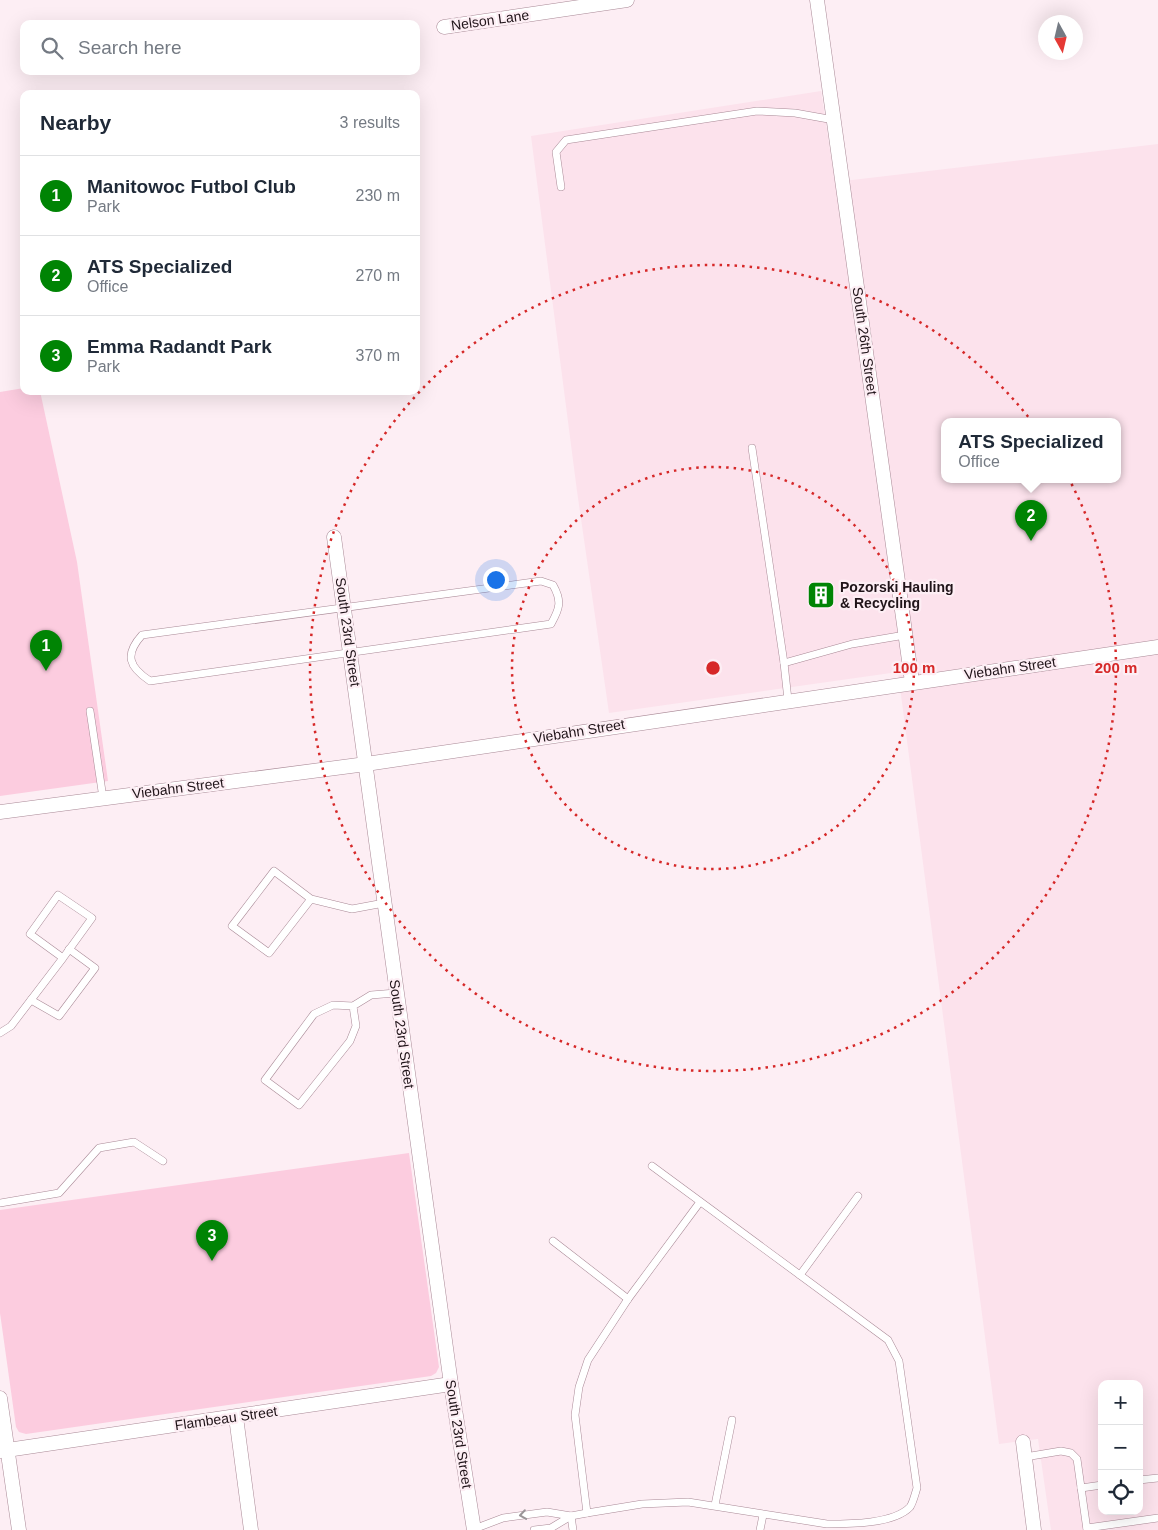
<!DOCTYPE html>
<meta charset="utf-8">
<style>
:root{--surface:#fff;--page:#f6f6f7;--text:#1f2937;--muted:#747a83;--line:#e0e1e3;--accent:#008404}
body{margin:0;font-family:Arial,sans-serif;background:var(--page);color:var(--text)}
.controls{position:absolute;right:15px;bottom:15px;display:grid;overflow:hidden;border-radius:10px;box-shadow:0 5px 20px #0002}
.controls button{width:45px;height:45px;display:grid;place-items:center;padding:0;border:0;border-bottom:1px solid var(--line);background:var(--surface);color:var(--text);font:25px sans-serif}
.compass{position:absolute;left:1038px;top:15px;width:45px;height:45px;border-radius:50%;background:var(--surface);box-shadow:0 5px 20px #0002;rotate:172deg}
.you{position:absolute;left:495px;top:579px;width:18px;height:18px;margin:-12px;border:4px solid #fff;border-radius:50%;background:#1a73e8;box-shadow:0 0 0 8px #1a73e833}
.badge{display:grid;place-items:center;width:32px;height:32px;border-radius:50%;background:var(--accent);color:#fff;font-size:16px;font-weight:700}
.pin{position:absolute;translate:-50% -41px;filter:drop-shadow(0 1px 2px #0008)}
.pin::after{content:'';position:absolute;top:26px;width:18px;height:15px;background:inherit;clip-path:polygon(0 0,100% 0,50% 100%)}
.popup{position:absolute;left:941px;top:418px;width:180px;height:65px;box-sizing:border-box;display:grid;place-content:center;border-radius:10px;background:var(--surface);filter:drop-shadow(0 1px 4px #0005);font-size:16px;white-space:nowrap;color:var(--muted)}
.popup b{font-size:19px;color:var(--text)}
.popup::after{content:'';position:absolute;left:50%;top:100%;margin-left:-10px;border:10px solid transparent;border-top-color:var(--surface)}
.list{margin:0;padding:0;list-style:none}
h2{display:flex;justify-content:space-between;align-items:center;height:65px;margin:0;padding:0 20px;font-size:21px}
h2 small{font-size:16px;font-weight:400;color:var(--muted)}
.list li{display:grid;grid-template-columns:32px 1fr auto;gap:15px;align-items:center;box-sizing:border-box;height:80px;padding:0 20px;border-top:1px solid var(--line)}
.list b{display:block;font-size:19px;white-space:nowrap}
.list p{margin:0;font-size:16px;white-space:nowrap;color:var(--muted)}
.list em{font-size:16px;font-style:normal;color:var(--muted)}
.icon{flex:none;width:28px;height:28px;fill:none;stroke:currentColor;stroke-width:2;stroke-linecap:round;stroke-linejoin:round}
.map{position:relative;flex:none;width:1158px;height:1530px;overflow:hidden}
.search{position:absolute;background:var(--surface);box-shadow:0 5px 20px #0002;left:20px;top:20px;width:400px;height:55px;display:flex;align-items:center;gap:12px;box-sizing:border-box;padding:0 18px;border-radius:10px;color:var(--muted);font-size:19px}
.panel{position:absolute;background:var(--surface);box-shadow:0 5px 20px #0002;left:20px;top:90px;width:400px;height:305px;border-radius:10px}
.map>svg:first-child{display:block}
.built{fill:#fce2ec;fill-rule:evenodd}
.green{fill:#fcccdf}
.lines{fill:none;stroke-linecap:round;stroke-linejoin:round}
.lane-casing{stroke:#a98996;stroke-width:8}
.street-casing{stroke:#a98996;stroke-width:15}
.lane{stroke:#fff;stroke-width:7}
.street{stroke:#fff;stroke-width:14}
.oneway{stroke:#9b9598}
.ring{fill:none;stroke:#d62828;stroke-width:2.5;stroke-dasharray:2.5 5}
.labels{text-anchor:middle;dominant-baseline:central;stroke-width:4.5;stroke-linejoin:round;paint-order:stroke}
.street-label{font-size:14px;fill:#201419;stroke:#fdeef4}
.poi-label{font-size:14px;font-weight:bold;fill:#201419;stroke:#fdeef4;text-anchor:start}
.centre{fill:#d62828;stroke:#fdeef4;stroke-width:2.5}
.ring-label{font-size:15px;text-anchor:middle;font-weight:bold;fill:#d62828;stroke:#fdeef4;stroke-width:4.5;stroke-linejoin:round;paint-order:stroke}
</style>
<div class="map">
<svg width="1158" height="1530" viewBox="0 0 1158 1530">
<rect width="100%" height="100%" fill="#fdeef4"/>
<path class="built" d="M821 91 835 182 1158 144V1530H1051L1038 1439 999 1444 898 672 609 713 577 491 531 136ZM945 422H1117V480H945ZM1102 1384H1139V1511H1102Z"/>
<g class="green">
<path d="M24 388V391H40L77 562 108 781 0 796V392Z"/>
<path d="M409 1153 439 1367 436 1373 431 1376 26 1434 19 1432 16 1427 0 1313V1210Z"/>
</g>
<g class="lines">
<g class="lane-casing">
<g id="lane">
<path d="M561 187 556 152 566 140 757 111 795 113 834 120"/>
<path d="M752 448 784 663 788 700"/>
<path d="M541 581 553 585C562 601 560 608 551 624L150 681C129 667 124 655 142 635Z"/>
<path d="M784 663 852 644 905 635"/>
<path d="M90 711 103 798"/>
<path d="M311 899 269 953 232 926 274 871 311 899 352 909 384 903"/>
<path d="M31 1000 59 1016 95 968 69 949"/>
<path d="M353 1006 333 1005 314 1014 265 1080 299 1105 350 1041 356 1026 353 1006 371 995 396 993"/>
<path d="M0 1033 11 1026 63 958 92 918 58 895 30 934 63 958"/>
<path d="M0 1203 59 1193 99 1148 134 1142 163 1161"/>
<path d="M553 1241 628 1299"/>
<path d="M800 1275 858 1196"/>
<path d="M1025 1457 1061 1451 1071 1453 1077 1459 1087 1530"/>
<path d="M1139 1480 1158 1478"/>
<path d="M1081 1488 1102 1485"/>
<path d="M715 1505 732 1420"/>
<path d="M587 1513 575 1415 579 1387 588 1360 628 1299 700 1202"/>
<path d="M571 1516 573 1530"/>
<path d="M1087 1528 1158 1518"/>
<path d="M474 1529 503 1518 547 1512 571 1516"/>
<path d="M534 1530 551 1528 571 1516 587 1513 642 1504 688 1502 827 1524C849 1524 894 1524 910 1507 913 1503 915 1494 917 1488L899 1361 888 1340 652 1166"/>
<path d="M760 1530 763 1515"/>
</g>
</g>
<g class="street-casing">
<g id="street">
<path d="M817 0 912 682"/>
<path d="M444 27 627 0"/>
<path d="M334 537 451 1384 474 1530"/>
<path d="M0 812 366 764 1158 647"/>
<path d="M0 1398 19 1530"/>
<path d="M236 1417 251 1530"/>
<path d="M1023 1442 1034 1530"/>
<path d="M0 1451 451 1384"/>
</g>
</g>
<use href="#lane" class="lane"/>
<use href="#street" class="street"/>
</g>
<defs><path id="oneway-chevron" d="M-2-3.5L2.5 0L-2 3.5" fill="none" stroke-width="1.6" stroke-linecap="round" stroke-linejoin="round" transform="scale(1.25)"/></defs>
<use class="oneway" href="#oneway-chevron" transform="translate(523 1515) rotate(172)"/>
<g class="ring">
<circle cx="713" cy="668" r="201"/>
<circle cx="713" cy="668" r="403"/>
</g>
<defs>
<g id="building-square" transform="scale(1.4375)"><rect x="-9" y="-9" width="18" height="18" rx="4" fill="#008404" stroke="#fdeef4"/><path d="M-4-6H4V6H1V3H-1V6H-4ZM-2.5-4.3h1.7v1.8h-1.7ZM.8-4.3h1.7v1.8H.8ZM-2.5-1h1.7V.8h-1.7ZM.8-1h1.7V.8H.8Z" fill="#fff"/></g>
</defs>
<g fill-rule="evenodd">
<use href="#building-square" x="821" y="595"/>
</g>
<g class="labels">
<g class="street-label">
<text transform="translate(490 20) rotate(-8)">Nelson Lane</text>
<text transform="translate(865 341) rotate(82)">South 26th Street</text>
<text transform="translate(348 632) rotate(82)">South 23rd Street</text>
<text transform="translate(1010 668) rotate(-8)">Viebahn Street</text>
<text transform="translate(579 731) rotate(-9)">Viebahn Street</text>
<text transform="translate(178 788) rotate(-7)">Viebahn Street</text>
<text transform="translate(402 1034) rotate(82)">South 23rd Street</text>
<text transform="translate(226 1418) rotate(-8)">Flambeau Street</text>
<text transform="translate(459 1434) rotate(81)">South 23rd Street</text>
</g>
<g class="poi-label">
<text x="840" y="587">Pozorski Hauling<tspan x="840" dy="16">&amp; Recycling</tspan></text>
</g>
</g>
<circle cx="713" cy="668" r="8" class="centre"/>
<g class="ring-label">
<text x="914" y="673">100 m</text>
<text x="1116" y="673">200 m</text>
</g>
</svg>
<div class="controls">
<button>+</button>
<button>−</button>
<button><svg class="icon" aria-label="locate" viewBox="0 0 24 24"><circle cx="12" cy="12" r="6"/><path d="M12 2v4M12 18v4M2 12h4M18 12h4"/></svg></button>
</div>
<svg class="compass" viewBox="-18 -18 36 36"><path d="M0-13l5 13h-10z" fill="#e53935"/><path d="M0 13l5-13h-10z" fill="#747a83"/></svg>
<div class="you"></div>
<div class="pin badge" style="left:46px;top:671px">1</div>
<div class="pin badge" style="left:1031px;top:541px">2</div>
<div class="popup"><b>ATS Specialized</b>Office</div>
<div class="pin badge" style="left:212px;top:1261px">3</div>
<div class="search"><svg class="icon" aria-label="search" viewBox="0 0 24 24"><circle cx="10" cy="10" r="6"/><path d="M15 15l6 6"/></svg>Search here</div>
<section class="panel">
<h2>Nearby<small>3 results</small></h2>
<ul class="list">
<li><span class="badge">1</span><div><b>Manitowoc Futbol Club</b><p>Park</p></div><em>230 m</em></li>
<li><span class="badge">2</span><div><b>ATS Specialized</b><p>Office</p></div><em>270 m</em></li>
<li><span class="badge">3</span><div><b>Emma Radandt Park</b><p>Park</p></div><em>370 m</em></li>
</ul>
</section>
</div>
